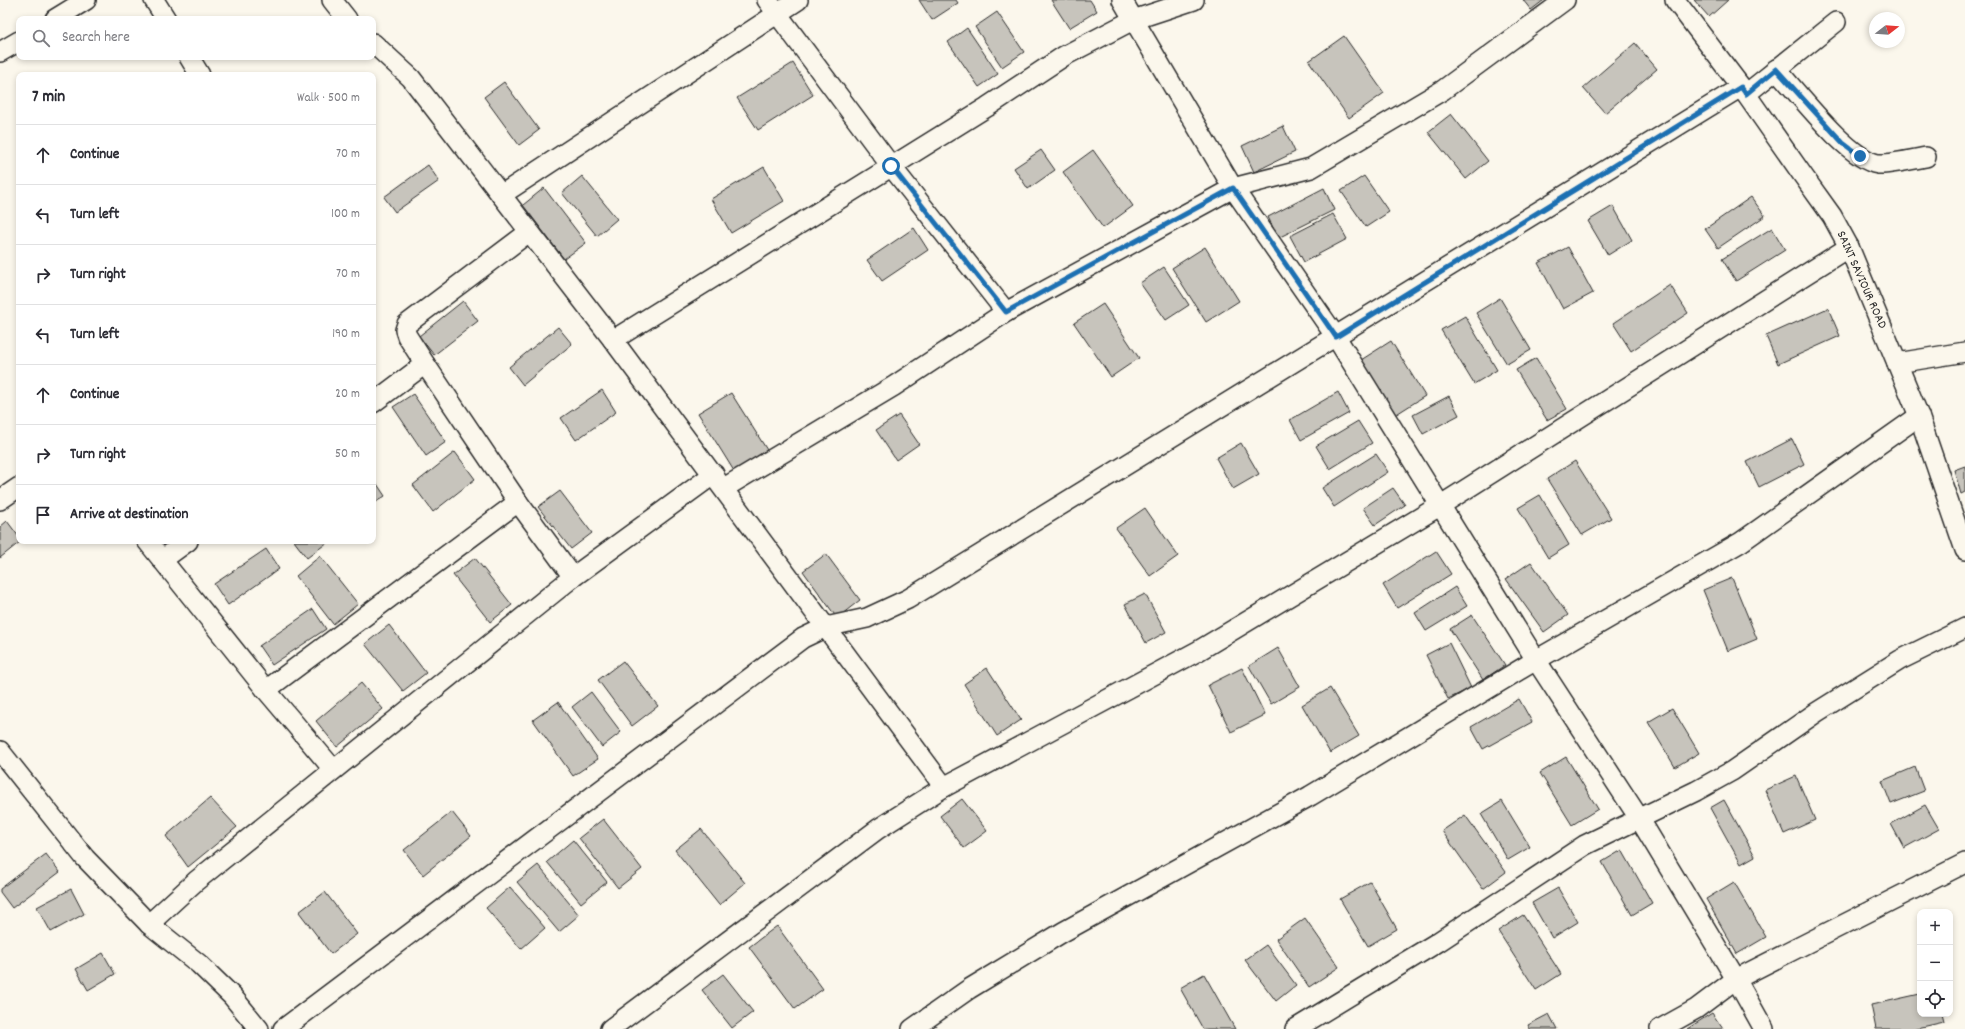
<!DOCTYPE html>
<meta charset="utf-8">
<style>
:root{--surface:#fff;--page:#f2f2f3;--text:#2b2b33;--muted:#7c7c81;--line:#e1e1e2}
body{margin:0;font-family:Dekko,sans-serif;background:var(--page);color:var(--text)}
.controls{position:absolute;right:12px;bottom:12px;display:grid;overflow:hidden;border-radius:8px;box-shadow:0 2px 6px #0003}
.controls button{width:36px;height:36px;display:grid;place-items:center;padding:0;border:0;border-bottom:1px solid var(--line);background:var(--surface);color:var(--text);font:20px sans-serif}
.compass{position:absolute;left:1869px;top:12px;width:36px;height:36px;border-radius:50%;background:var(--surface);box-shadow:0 2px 6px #0003;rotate:73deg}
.stop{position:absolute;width:12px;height:12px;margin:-9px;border:3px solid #1f6fb2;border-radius:50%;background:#fff}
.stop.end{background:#1f6fb2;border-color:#fff;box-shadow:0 1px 4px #0008}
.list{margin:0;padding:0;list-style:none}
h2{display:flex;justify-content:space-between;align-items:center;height:52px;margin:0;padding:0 16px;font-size:17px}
h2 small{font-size:13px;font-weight:400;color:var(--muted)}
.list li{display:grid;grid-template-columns:26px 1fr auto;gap:12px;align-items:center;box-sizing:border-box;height:60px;padding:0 16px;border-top:1px solid var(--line)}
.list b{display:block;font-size:15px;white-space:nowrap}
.list em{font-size:13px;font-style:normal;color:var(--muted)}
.icon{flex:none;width:22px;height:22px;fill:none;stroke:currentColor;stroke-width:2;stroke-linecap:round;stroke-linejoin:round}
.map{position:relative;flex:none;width:1965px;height:1029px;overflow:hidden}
.search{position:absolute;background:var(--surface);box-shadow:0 2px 6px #0003;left:16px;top:16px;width:360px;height:44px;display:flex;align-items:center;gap:10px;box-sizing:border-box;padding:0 14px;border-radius:8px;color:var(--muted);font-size:15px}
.panel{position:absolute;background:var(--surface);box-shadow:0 2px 6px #0003;left:16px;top:72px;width:360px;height:472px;border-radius:8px}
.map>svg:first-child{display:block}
.building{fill:#c7c4bc;stroke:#2b2b2b}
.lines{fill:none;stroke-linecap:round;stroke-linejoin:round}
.minor-casing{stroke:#2b2b2b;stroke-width:22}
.minor{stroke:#fbf7ec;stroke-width:19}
.route{stroke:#1f6fb2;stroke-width:5}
.labels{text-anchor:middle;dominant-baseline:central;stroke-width:4;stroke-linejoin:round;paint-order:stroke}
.street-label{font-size:13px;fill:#2b2b2b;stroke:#fbf7ec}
</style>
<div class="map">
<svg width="1965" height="1029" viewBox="0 0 1965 1029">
<rect width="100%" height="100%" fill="#fbf7ec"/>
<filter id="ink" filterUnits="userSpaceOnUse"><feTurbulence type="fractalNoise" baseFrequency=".025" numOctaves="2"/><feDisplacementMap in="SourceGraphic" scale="8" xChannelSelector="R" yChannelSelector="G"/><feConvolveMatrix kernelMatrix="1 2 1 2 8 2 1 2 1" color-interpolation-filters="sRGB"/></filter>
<g filter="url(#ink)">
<g class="building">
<path d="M919 0H956L958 3 932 20Z"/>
<path d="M1051 0H1090L1097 11 1069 28Z"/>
<path d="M1523 0H1544L1531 10Z"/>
<path d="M1694 0H1728L1709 17Z"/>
<path d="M997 12 1024 52 1002 67 975 27Z"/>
<path d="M967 28 998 74 979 87 948 42Z"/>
<path d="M1344 36 1384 93 1349 118 1309 61Z"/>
<path d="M1635 43 1657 69 1605 113 1583 88Z"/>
<path d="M793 63 813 95 758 130 737 98Z"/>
<path d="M504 82 539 130 519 145 484 97Z"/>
<path d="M1451 114 1488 161 1466 179 1428 132Z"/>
<path d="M1283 126 1295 152 1254 172 1242 146Z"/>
<path d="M1041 150 1055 170 1028 189 1014 168Z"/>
<path d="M1093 150 1133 206 1103 228 1063 172Z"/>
<path d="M428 165 439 181 395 212 384 197Z"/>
<path d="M764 167 784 201 731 233 711 199Z"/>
<path d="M582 176 617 219 597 236 562 193Z"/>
<path d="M1364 176 1389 212 1366 227 1341 191Z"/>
<path d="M544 188 586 243 564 259 523 205Z"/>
<path d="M1324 188 1334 210 1278 238 1268 217Z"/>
<path d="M1751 197 1765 216 1718 248 1705 229Z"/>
<path d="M1613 206 1632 240 1608 255 1588 221Z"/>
<path d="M1333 214 1347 239 1304 262 1290 236Z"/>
<path d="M914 228 928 250 882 281 867 260Z"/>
<path d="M1772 228 1785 250 1736 281 1722 259Z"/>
<path d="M1205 247 1239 301 1206 322 1172 268Z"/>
<path d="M1568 247 1593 293 1563 309 1538 263Z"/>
<path d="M1164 267 1189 305 1166 320 1140 283Z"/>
<path d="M1670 285 1688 313 1631 351 1613 323Z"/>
<path d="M1500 298 1531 350 1507 364 1476 313Z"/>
<path d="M463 301 478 321 434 355 419 336Z"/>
<path d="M1103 304 1139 358 1111 377 1074 323Z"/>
<path d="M1828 308 1840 336 1778 364 1766 336Z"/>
<path d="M1465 316 1497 370 1474 384 1441 330Z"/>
<path d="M558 327 572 344 523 385 509 367Z"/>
<path d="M1391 341 1425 396 1395 415 1361 360Z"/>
<path d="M1536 358 1567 409 1547 420 1516 370Z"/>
<path d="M602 390 616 412 576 440 561 418Z"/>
<path d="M1338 392 1349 413 1301 440 1290 420Z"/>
<path d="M731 393 767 450 734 471 698 413Z"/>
<path d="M413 394 446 442 426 456 393 407Z"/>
<path d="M1449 396 1459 415 1423 434 1413 415Z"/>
<path d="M899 415 919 444 896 460 876 430Z"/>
<path d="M1358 421 1372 443 1330 469 1316 446Z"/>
<path d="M1792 439 1804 464 1759 487 1747 462Z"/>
<path d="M1241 443 1259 474 1233 489 1216 458Z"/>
<path d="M455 452 475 479 433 512 413 485Z"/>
<path d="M1376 454 1388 472 1334 507 1322 488Z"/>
<path d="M1575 461 1611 518 1582 535 1547 479Z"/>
<path d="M1965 466V492L1961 494 1954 470Z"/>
<path d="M373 478 385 496 373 504Z"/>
<path d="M1393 488 1405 505 1375 525 1363 508Z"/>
<path d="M560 491 592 533 571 549 538 507Z"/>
<path d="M1540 495 1569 545 1548 558 1518 508Z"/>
<path d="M1145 508 1178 556 1150 576 1116 528Z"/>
<path d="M7 521 19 537V541H21L0 558V527Z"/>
<path d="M294 541H327L328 542 307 558Z"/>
<path d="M266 549 279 569 228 605 214 584Z"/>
<path d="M1436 551 1451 574 1397 608 1383 585Z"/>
<path d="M826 554 860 600 837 618 803 571Z"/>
<path d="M320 556 358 604 333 624 296 576Z"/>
<path d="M475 558 512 605 490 622 453 575Z"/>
<path d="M1531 562 1568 615 1544 632 1506 579Z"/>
<path d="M1732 578 1757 639 1728 651 1703 590Z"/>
<path d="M1455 587 1467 606 1426 631 1415 613Z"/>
<path d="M1145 594 1166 632 1146 643 1125 604Z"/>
<path d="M313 609 326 629 272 665 259 646Z"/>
<path d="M1472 615 1505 665 1483 680 1450 629Z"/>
<path d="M389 625 426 673 403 691 365 644Z"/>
<path d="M1449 643 1471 688 1448 699 1426 655Z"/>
<path d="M1278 648 1300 687 1271 704 1249 666Z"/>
<path d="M623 661 658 706 632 726 598 680Z"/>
<path d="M987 668 1021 720 997 736 964 684Z"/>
<path d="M1242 668 1265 715 1231 732 1208 685Z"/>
<path d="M361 683 383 709 337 747 316 721Z"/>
<path d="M1330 688 1359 736 1330 753 1302 705Z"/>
<path d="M591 692 621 732 602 747 572 707Z"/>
<path d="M1519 699 1532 722 1483 749 1471 727Z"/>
<path d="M558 702 598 759 573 776 533 720Z"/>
<path d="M1672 708 1699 753 1675 767 1648 722Z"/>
<path d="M1566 757 1598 809 1572 825 1540 773Z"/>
<path d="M1915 767 1924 791 1891 804 1882 781Z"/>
<path d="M1796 776 1815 820 1784 834 1765 790Z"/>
<path d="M210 798 237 827 188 867 166 836Z"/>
<path d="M962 799 987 831 964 848 940 816Z"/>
<path d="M1724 800 1755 856 1741 864 1710 808Z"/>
<path d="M1502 801 1530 847 1508 860 1481 814Z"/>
<path d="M1925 805 1939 829 1904 848 1891 824Z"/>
<path d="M452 812 471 836 423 875 404 850Z"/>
<path d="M1465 815 1506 872 1483 889 1442 831Z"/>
<path d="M603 819 642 869 618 888 579 838Z"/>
<path d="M701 829 745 883 719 905 675 850Z"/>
<path d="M573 840 607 882 581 903 547 862Z"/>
<path d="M1622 850 1652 903 1632 915 1602 862Z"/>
<path d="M46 854 60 872 12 908 0 892V889Z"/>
<path d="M538 865 579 915 559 932 517 882Z"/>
<path d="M1370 882 1397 929 1368 946 1340 899Z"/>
<path d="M1734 882 1766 937 1737 954 1706 899Z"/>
<path d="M510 887 545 928 521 949 486 908Z"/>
<path d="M1558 888 1578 922 1552 938 1532 903Z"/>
<path d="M71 889 84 914 51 932 37 907Z"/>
<path d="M325 892 357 934 331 954 299 912Z"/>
<path d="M1523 915 1561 974 1536 990 1498 931Z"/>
<path d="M1305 918 1339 967 1309 987 1276 939Z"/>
<path d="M777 926 823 989 795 1009 749 947Z"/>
<path d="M1266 945 1296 985 1276 1001 1245 960Z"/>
<path d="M103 953 115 974 88 990 76 969Z"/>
<path d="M723 974 753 1012 732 1028 702 990Z"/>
<path d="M1204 974 1235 1029H1203L1180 988Z"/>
<path d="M1920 994V1014H1942L1944 1022 1913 1029H1876L1871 1005Z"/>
<path d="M1712 1013 1723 1029H1687Z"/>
<path d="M1549 1014 1557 1029H1530L1528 1025Z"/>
</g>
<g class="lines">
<g class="minor-casing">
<g id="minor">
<path d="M154 0 166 19"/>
<path d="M332 0 347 19"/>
<path d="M767 0 891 166 1006 312"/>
<path d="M1122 0 1233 188 1336 337 1536 660 1639 818 1736 979 1764 1029"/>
<path d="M1675 0 1741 87 1804 177 1832 216 1849 247 1919 416 1965 550"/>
<path d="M55 19 86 0"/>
<path d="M373 43 411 78 613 340 944 787"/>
<path d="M0 52 19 41"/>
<path d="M189 57 200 75"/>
<path d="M1776 69C1798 93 1848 159 1878 164 1888 165 1915 159 1926 157"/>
<path d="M1746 94 1836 22"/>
<path d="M501 195 798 0"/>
<path d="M529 232 407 324 405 330 407 336 425 364 518 502 573 577"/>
<path d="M613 340 987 107 1064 56 1133 20 1194 0"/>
<path d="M1897 363 1965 352"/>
<path d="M373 403 425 364"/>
<path d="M724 488 894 386 1006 312 1233 188 1311 168 1443 90 1565 0"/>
<path d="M0 500 19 487"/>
<path d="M147 541 266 690 333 769"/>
<path d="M162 560 188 541"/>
<path d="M266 690 518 502"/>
<path d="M0 751 85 858 149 924 199 964 232 996 259 1029"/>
<path d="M149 924 196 881 573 577 714 474"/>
<path d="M283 1029 803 638 826 627 867 618 908 599 1741 87"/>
<path d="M610 1029 878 829 944 787 1198 651 1441 505 1849 247"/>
<path d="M912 1029 969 989 1063 932 1310 796 1536 660 1741 542 1919 416"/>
<path d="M1295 1029 1438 942 1585 845 1696 791 1732 771 1817 712 1900 660 1965 628"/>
<path d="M1660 1029 1696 1009 1736 979 1965 863"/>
</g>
</g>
<use href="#minor" class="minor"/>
</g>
</g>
<g class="lines" filter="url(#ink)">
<path class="route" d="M891 166 1006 312 1233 188 1336 337 1741 87 1746 94 1776 69 1843 143 1860 156"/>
</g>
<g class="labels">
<g class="street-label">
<text transform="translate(1861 280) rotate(66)">SAINT SAVIOUR ROAD</text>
</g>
</g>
</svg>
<div class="controls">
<button>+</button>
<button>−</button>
<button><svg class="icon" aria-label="locate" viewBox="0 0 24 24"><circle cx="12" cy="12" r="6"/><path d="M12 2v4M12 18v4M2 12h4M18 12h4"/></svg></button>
</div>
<svg class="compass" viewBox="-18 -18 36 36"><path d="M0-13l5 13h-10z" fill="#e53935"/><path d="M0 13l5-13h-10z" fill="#7c7c81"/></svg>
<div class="stop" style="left:891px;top:166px"></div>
<div class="stop end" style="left:1860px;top:156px"></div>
<div class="search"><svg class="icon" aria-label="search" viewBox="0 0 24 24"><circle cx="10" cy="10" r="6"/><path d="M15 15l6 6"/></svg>Search here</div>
<section class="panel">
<h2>7 min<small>Walk · 500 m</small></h2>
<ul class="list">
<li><svg class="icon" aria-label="ahead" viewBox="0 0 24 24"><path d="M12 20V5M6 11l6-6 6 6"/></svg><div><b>Continue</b></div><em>70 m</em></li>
<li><svg class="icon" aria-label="left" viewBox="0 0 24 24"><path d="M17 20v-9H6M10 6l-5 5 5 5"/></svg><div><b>Turn left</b></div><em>100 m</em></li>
<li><svg class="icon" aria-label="right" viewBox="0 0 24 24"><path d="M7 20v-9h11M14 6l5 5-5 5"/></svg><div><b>Turn right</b></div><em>70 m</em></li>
<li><svg class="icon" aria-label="left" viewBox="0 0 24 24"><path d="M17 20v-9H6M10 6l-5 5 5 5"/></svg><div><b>Turn left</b></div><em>190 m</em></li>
<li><svg class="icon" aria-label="ahead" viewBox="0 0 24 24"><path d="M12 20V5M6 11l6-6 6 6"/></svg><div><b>Continue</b></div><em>20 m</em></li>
<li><svg class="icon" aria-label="right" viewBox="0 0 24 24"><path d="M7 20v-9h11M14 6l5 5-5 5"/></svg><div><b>Turn right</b></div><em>50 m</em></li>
<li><svg class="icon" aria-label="arrive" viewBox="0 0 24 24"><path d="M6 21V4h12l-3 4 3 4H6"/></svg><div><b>Arrive at destination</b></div></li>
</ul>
</section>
</div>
